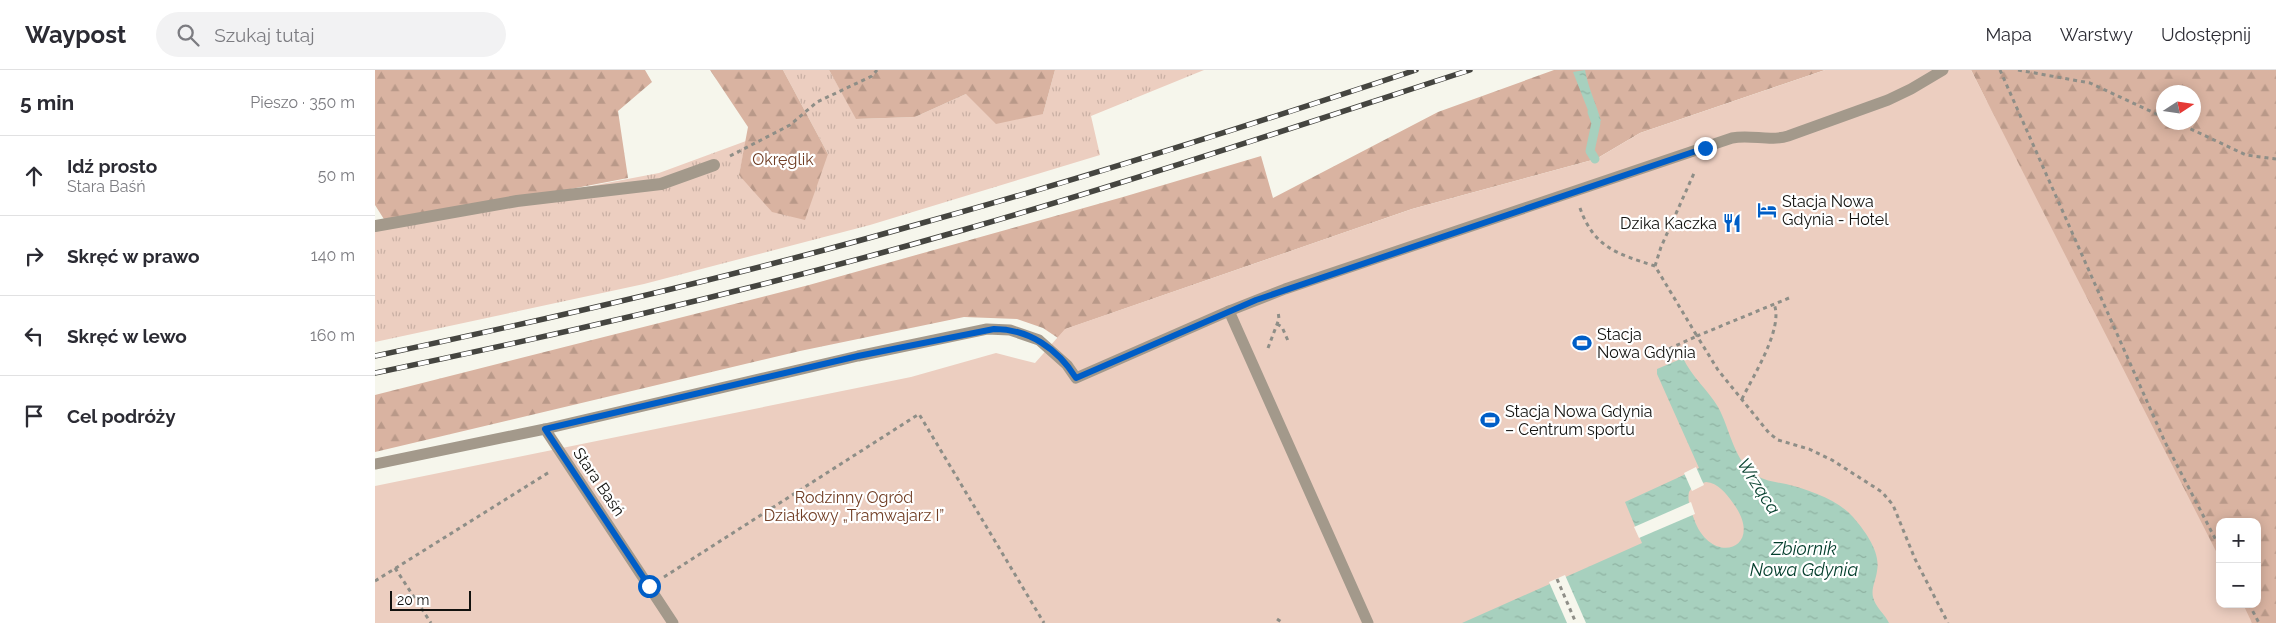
<!DOCTYPE html>
<html lang="pl">
<meta charset="utf-8">
<style>
:root{--surface:#fff;--page:#f2f2f3;--text:#2b2b33;--muted:#7c7c81;--line:#e1e1e2}
body{margin:0;font-family:Raleway,sans-serif;background:var(--page);color:var(--text)}
.controls{position:absolute;right:15px;bottom:15px;display:grid;overflow:hidden;border-radius:10px;box-shadow:0 2px 12px #0003}
.controls button{width:45px;height:45px;display:grid;place-items:center;padding:0;border:0;border-bottom:1px solid var(--line);background:var(--surface);color:var(--text);font:25px sans-serif}
.compass{position:absolute;left:1781px;top:15px;width:45px;height:45px;border-radius:50%;background:var(--surface);box-shadow:0 2px 12px #0003;rotate:78deg}
.scale{position:absolute;left:15px;bottom:12px;width:81px;box-sizing:border-box;padding-left:5px;border:2px solid #12120f;border-top:0;font-size:14px;line-height:18px;white-space:nowrap;color:#12120f;-webkit-text-stroke:4px #fff;paint-order:stroke}
.stop{position:absolute;width:15px;height:15px;margin:-11px;border:4px solid #005ec7;border-radius:50%;background:#fff}
.stop.end{background:#005ec7;border-color:#fff;box-shadow:0 1px 5px #0008}
.list{margin:0;padding:0;list-style:none}
h2{display:flex;justify-content:space-between;align-items:center;height:65px;margin:0;padding:0 20px;font-size:21px}
h2 small{font-size:16px;font-weight:400;color:var(--muted)}
.list li{display:grid;grid-template-columns:32px 1fr auto;gap:15px;align-items:center;box-sizing:border-box;height:80px;padding:0 20px;border-top:1px solid var(--line)}
.list b{display:block;font-size:19px;white-space:nowrap}
.list p{margin:0;font-size:16px;white-space:nowrap;color:var(--muted)}
.list em{font-size:16px;font-style:normal;color:var(--muted)}
.icon{flex:none;width:28px;height:28px;fill:none;stroke:currentColor;stroke-width:2;stroke-linecap:round;stroke-linejoin:round}
.map{position:relative;flex:none;width:1901px;height:553px;overflow:hidden}
header{display:flex;align-items:center;gap:30px;box-sizing:border-box;height:70px;padding:0 25px;background:var(--surface);border-bottom:1px solid var(--line)}
header strong{font-size:24px}
nav{display:flex;gap:28px;margin-inline-start:auto;font-size:18px}
.search{width:350px;height:45px;background:var(--page);display:flex;align-items:center;gap:12px;box-sizing:border-box;padding:0 18px;border-radius:28px;color:var(--muted);font-size:19px}
main{display:flex}
aside{flex:1;background:var(--surface)}
.map>svg:first-child{display:block}
.grass{fill:url(#grass-tufts)}
.forest{fill:url(#forest-firs);fill-rule:evenodd}
.green{fill:#eccec0}
.water{fill:url(#water-ripples);fill-rule:evenodd}
.pier{fill:#f6f6ec}
.lines{fill:none;stroke-linecap:round;stroke-linejoin:round}
.stream{stroke:#a7d0be;stroke-width:9}
.path{stroke:#8e8e87;stroke-width:3;stroke-dasharray:4 4;stroke-linecap:butt}
.service{stroke:#a3998b;stroke-width:11}
.minor{stroke:#a3998b;stroke-width:12}
.rail-casing{stroke:#454540;stroke-width:5.5}
.rail{stroke:#fff;stroke-width:4;stroke-dasharray:11;stroke-linecap:butt}
.route{stroke:#005ec7;stroke-width:6}
.labels{text-anchor:middle;dominant-baseline:central;stroke-width:4.5;stroke-linejoin:round;paint-order:stroke}
.park-label{font-size:16px;fill:#713e25;stroke:#fff}
.poi-label{font-size:16px;fill:#12120f;stroke:#fff;text-anchor:start}
.street-label{font-size:16px;fill:#12120f;stroke:#fff}
.water-label{font-size:18px;font-style:italic;fill:#033e2c;stroke:#fff}
</style>
<header>
<strong>Waypost</strong>
<div class="search"><svg class="icon" aria-label="search" viewBox="0 0 24 24"><circle cx="10" cy="10" r="6"/><path d="M15 15l6 6"/></svg>Szukaj tutaj</div>
<nav><a>Mapa</a><a>Warstwy</a><a>Udostępnij</a></nav>
</header>
<main>
<aside>
<h2>5 min<small>Pieszo · 350 m</small></h2>
<ul class="list">
<li><svg class="icon" aria-label="ahead" viewBox="0 0 24 24"><path d="M12 20V5M6 11l6-6 6 6"/></svg><div><b>Idź prosto</b><p>Stara Baśń</p></div><em>50 m</em></li>
<li><svg class="icon" aria-label="right" viewBox="0 0 24 24"><path d="M7 20v-9h11M14 6l5 5-5 5"/></svg><div><b>Skręć w prawo</b></div><em>140 m</em></li>
<li><svg class="icon" aria-label="left" viewBox="0 0 24 24"><path d="M17 20v-9H6M10 6l-5 5 5 5"/></svg><div><b>Skręć w lewo</b></div><em>160 m</em></li>
<li><svg class="icon" aria-label="arrive" viewBox="0 0 24 24"><path d="M6 21V4h12l-3 4 3 4H6"/></svg><div><b>Cel podróży</b></div></li>
</ul>
</aside>
<div class="map">
<svg width="1901" height="553" viewBox="0 0 1901 553">
<defs>
<pattern id="grass-tufts" width="24" height="20" patternUnits="userSpaceOnUse" patternTransform="scale(1.25)"><rect width="24" height="20" fill="#eccec0"/><path d="M3 7l-1-3M5 7V3M7 7l1-3M15 17l-1-3M17 17v-4M19 17l1-3" fill="none" stroke="#c9b0a4"/></pattern>
<pattern id="forest-firs" width="22" height="20" patternUnits="userSpaceOnUse" patternTransform="scale(1.25)"><rect width="22" height="20" fill="#d9b3a1"/><path d="M5 1l3.5 6h-7zM16 11l3.5 6h-7z" fill="#b99989"/></pattern>
<pattern id="water-ripples" width="26" height="14" patternUnits="userSpaceOnUse" patternTransform="scale(1.25)"><rect width="26" height="14" fill="#a7d0be"/><path d="M2 4q2-2 4 0t4 0M15 11q2-2 4 0t4 0" fill="none" stroke="#8fb2a2"/></pattern>
</defs>
<rect width="100%" height="100%" fill="#f6f6ec"/>
<path class="grass" d="M408 0H454L482 49 540 47 591 24 668 44 680 0H829L716 46 725 85 495 155 269 214 0 272V157L284 103 371 71 364 105 453 84Z"/>
<g class="forest">
<path d="M0 0H270L277 12 243 41 253 108 12 154 0 135Z"/>
<path d="M335 0H408L453 84 430 150 397 142 364 105 373 57Z"/>
<path d="M454 0H680L668 44 621 54 591 24 540 47 481 49Z"/>
<path d="M1179 0H1450L1265 63 1221 89 1037 139 691 259 683 268 668 258 642 249 589 247 425 281 0 382V325L434 215 748 127 886 86 898 128 1063 42Z"/>
<path d="M1596 0H1901V553H1584L1612 32ZM1788 22H1818V52H1788ZM1845 452H1882V534H1845Z"/>
</g>
<path class="green" d="M1450 0H1596L1845 489V534H1868L1877 553H0V416L536 307 621 283 660 293 690 259 1037 139 1221 89 1265 63Z"/>
<g class="water">
<path d="M1210 0C1213 18 1221 33 1226 51L1218 53 1198 2Z"/>
<path d="M1308 288C1316 306 1333 320 1343 337 1355 358 1359 393 1382 406 1391 411 1401 412 1411 414 1434 420 1462 429 1478 447 1490 461 1506 482 1502 501 1501 510 1496 518 1498 527 1500 537 1510 544 1514 553H1087L1267 473 1250 432 1324 398 1282 304V299ZM1331 412C1343 413 1351 423 1358 433 1392 479 1336 498 1319 449 1316 441 1312 431 1314 422L1318 416Z"/>
</g>
<g class="pier">
<path d="M1321 397 1329 415 1317 421 1309 403Z"/>
<path d="M1316 432 1320 444 1264 468 1259 457Z"/>
<path d="M1190 505 1211 553H1192L1174 512Z"/>
</g>
<g class="lines">
<path class="stream" d="M1217 42 1221 53 1215 81 1220 89"/>
<g class="path">
<path d="M1625 0 1790 372 1845 478"/>
<path d="M1643 0 1715 13 1788 47"/>
<path d="M1801 52 1871 85 1901 89"/>
<path d="M355 86 415 55 442 32 497 6 502 0"/>
<path d="M1205 138C1219 178 1243 184 1280 196L1322 266 1274 288"/>
<path d="M1280 196 1286 177 1320 101"/>
<path d="M1414 228 1322 266 1343 300 1394 363 1403 370 1434 379 1457 390 1507 422 1518 435 1540 489 1573 553"/>
<path d="M902 254 907 257 914 273"/>
<path d="M893 278 904 249 903 241"/>
<path d="M1367 329C1378 306 1409 258 1399 234"/>
<path d="M20 498 56 553"/>
<path d="M289 507 544 344 669 553"/>
<path d="M1182 509 1201 553"/>
<path d="M0 511 176 401"/>
<path d="M1874 534 1884 553"/>
<path d="M902 549 908 553"/>
</g>
<g class="service">
<path d="M854 241 993 553"/>
<path d="M170 359 298 553"/>
<path d="M0 394 170 359 483 286 612 259 635 260 664 270 692 295 701 308 854 241 910 219 1357 68C1376 64 1395 72 1413 66L1513 30 1536 19 1568 0"/>
</g>
<path class="minor" d="M0 156 142 131 286 114 339 95"/>
<g class="rail-casing">
<g id="rail">
<path d="M0 286C179 248 357 207 533 157 704 110 873 56 1041 0"/>
<path d="M0 303C197 262 394 216 588 160 758 111 926 55 1095 0"/>
</g>
</g>
<use href="#rail" class="rail"/>
</g>
<g class="lines">
<path class="route" d="M274 516 170 359 483 286 619 259C654 259 683 279 701 308L881 230 1330 78"/>
</g>
<defs>
<g id="hotel-bare" transform="scale(1.5)"><path d="M-6-4.5h1.5V1H6V5H4.5V3h-9V5H-6ZM-4 0a1.8 1.8 0 1 1 3.6 0ZM.5 0V-2.5h3Q6-2.5 6 0Z" fill="#005ec7" stroke="#fff" stroke-width="2.5" paint-order="stroke"/></g>
<g id="restaurant-bare" transform="scale(1.5)"><path d="M-5-6h1v4h1v-4h1v4h1v-4h1v5L-1.5 .5V6h-2V.5L-5-1ZM5-6V6H3V1.5H1.5Q1.5-4 5-6Z" fill="#005ec7" stroke="#fff" stroke-width="2.5" paint-order="stroke"/></g>
<g id="stadium-bare" transform="scale(1.5)"><path d="M0-5a6.5 5 0 1 0 0 10a6.5 5 0 1 0 0-10ZM-3.5-1.8h7v3.6h-7Z" fill="#005ec7" stroke="#fff" stroke-width="2.5" paint-order="stroke"/></g>
</defs>
<g fill-rule="evenodd">
<use href="#hotel-bare" x="1392" y="140"/>
<use href="#restaurant-bare" x="1357" y="153"/>
<use href="#stadium-bare" x="1207" y="273"/>
<use href="#stadium-bare" x="1115" y="350"/>
</g>
<g class="labels">
<g class="park-label">
<text x="408" y="89">Okręglik</text>
<text x="479" y="427">Rodzinny Ogród<tspan x="479" dy="18">Działkowy „Tramwajarz I”</tspan></text>
</g>
<g class="poi-label">
<text x="1407" y="131">Stacja Nowa<tspan x="1407" dy="18">Gdynia - Hotel</tspan></text>
<text x="1342" y="153" text-anchor="end">Dzika Kaczka</text>
<text x="1222" y="264">Stacja<tspan x="1222" dy="18">Nowa Gdynia</tspan></text>
<text x="1130" y="341">Stacja Nowa Gdynia<tspan x="1130" dy="18">– Centrum sportu</tspan></text>
</g>
<g class="street-label">
<text transform="translate(224 412) rotate(56)">Stara Baśń</text>
</g>
<g class="water-label">
<text transform="translate(1384 416) rotate(57)">Wrząca</text>
<text x="1429" y="478">Zbiornik<tspan x="1429" dy="21">Nowa Gdynia</tspan></text>
</g>
</g>
</svg>
<div class="controls">
<button>+</button>
<button>−</button>
</div>
<svg class="compass" viewBox="-18 -18 36 36"><path d="M0-13l5 13h-10z" fill="#e53935"/><path d="M0 13l5-13h-10z" fill="#7c7c81"/></svg>
<div class="scale">20 m</div>
<div class="stop" style="left:274px;top:516px"></div>
<div class="stop end" style="left:1330px;top:78px"></div>
</div>
</main>
